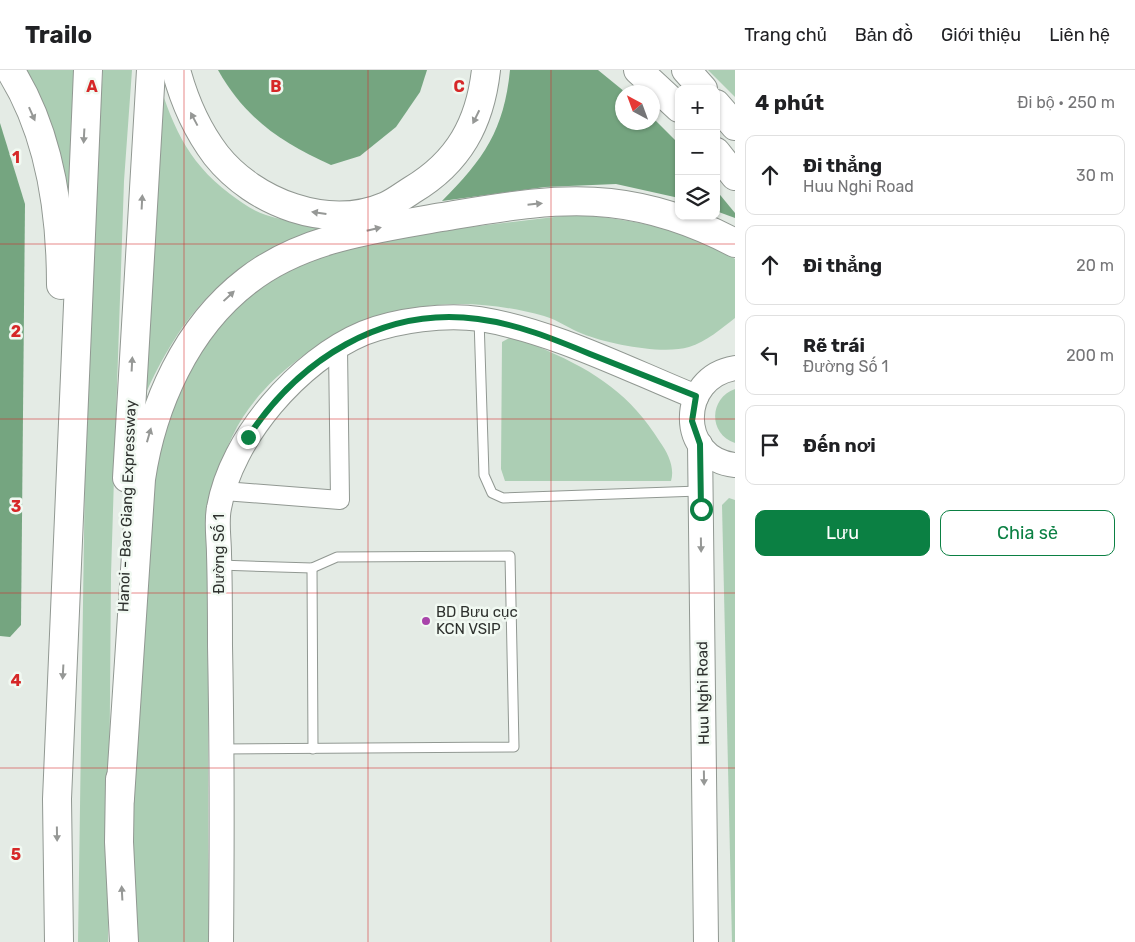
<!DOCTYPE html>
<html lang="vi">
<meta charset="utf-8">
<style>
:root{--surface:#fff;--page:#f6f6f6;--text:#202124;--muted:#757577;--line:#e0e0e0;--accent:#0b8043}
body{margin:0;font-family:Rubik,sans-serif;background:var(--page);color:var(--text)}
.controls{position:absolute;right:15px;top:15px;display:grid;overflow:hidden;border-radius:10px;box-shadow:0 1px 4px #0004}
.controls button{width:45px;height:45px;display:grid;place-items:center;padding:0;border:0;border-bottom:1px solid var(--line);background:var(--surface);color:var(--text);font:25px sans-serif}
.compass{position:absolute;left:615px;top:15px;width:45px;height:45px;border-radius:50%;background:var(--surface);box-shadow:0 1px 4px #0004;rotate:319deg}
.stop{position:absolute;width:15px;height:15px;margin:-11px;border:4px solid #0b8043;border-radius:50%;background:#fff}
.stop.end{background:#0b8043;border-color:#fff;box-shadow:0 1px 5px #0008}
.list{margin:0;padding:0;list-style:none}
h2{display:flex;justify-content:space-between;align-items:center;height:65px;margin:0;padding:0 20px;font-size:21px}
h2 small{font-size:16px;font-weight:400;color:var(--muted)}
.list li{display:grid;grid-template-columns:32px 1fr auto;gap:15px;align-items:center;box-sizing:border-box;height:80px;margin:0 10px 10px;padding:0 10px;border:1px solid var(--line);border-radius:10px}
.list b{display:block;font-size:19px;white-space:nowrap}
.list p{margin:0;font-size:16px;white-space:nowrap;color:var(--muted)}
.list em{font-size:16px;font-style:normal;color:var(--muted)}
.actions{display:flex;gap:10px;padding:15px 20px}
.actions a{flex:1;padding:11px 0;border:1px solid var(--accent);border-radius:10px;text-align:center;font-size:18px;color:var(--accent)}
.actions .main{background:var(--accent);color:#fff}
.icon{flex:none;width:28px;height:28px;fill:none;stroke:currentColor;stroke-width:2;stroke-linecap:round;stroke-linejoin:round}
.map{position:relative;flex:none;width:735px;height:872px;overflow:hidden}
header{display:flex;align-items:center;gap:30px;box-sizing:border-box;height:70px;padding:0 25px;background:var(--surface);border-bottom:1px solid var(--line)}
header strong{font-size:24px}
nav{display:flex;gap:28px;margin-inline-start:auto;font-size:18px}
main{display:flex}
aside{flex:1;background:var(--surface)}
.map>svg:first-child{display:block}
.green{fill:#acceb4}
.water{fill:#75a580}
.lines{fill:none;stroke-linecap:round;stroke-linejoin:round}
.lane-casing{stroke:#919892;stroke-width:11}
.street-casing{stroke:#919892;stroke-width:20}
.secondary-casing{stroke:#919892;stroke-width:26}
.primary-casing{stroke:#919892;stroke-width:30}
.highway-casing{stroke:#919892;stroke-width:30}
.lane{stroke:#fff;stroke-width:9}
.street{stroke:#fff;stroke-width:18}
.secondary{stroke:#fff;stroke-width:24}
.primary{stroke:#fff;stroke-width:28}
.highway{stroke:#fff;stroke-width:28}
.oneway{fill:#969896}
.route{stroke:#0b8043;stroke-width:6}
.grid{fill:none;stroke:#d62828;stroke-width:1;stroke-opacity:0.55}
.poi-dot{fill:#a844aa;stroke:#f1f9f2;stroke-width:2}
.labels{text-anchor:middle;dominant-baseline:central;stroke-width:5;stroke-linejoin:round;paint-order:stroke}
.street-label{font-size:15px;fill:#2e312e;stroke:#f1f9f2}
.poi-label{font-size:15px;fill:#2e312e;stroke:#f1f9f2;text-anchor:start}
.grid-label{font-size:16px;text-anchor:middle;font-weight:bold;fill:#d62828;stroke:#f1f9f2;stroke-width:5;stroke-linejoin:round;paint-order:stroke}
</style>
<header>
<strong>Trailo</strong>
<nav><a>Trang chủ</a><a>Bản đồ</a><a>Giới thiệu</a><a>Liên hệ</a></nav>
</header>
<main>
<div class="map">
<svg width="735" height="872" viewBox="0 0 735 872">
<rect width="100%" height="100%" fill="#e4ebe5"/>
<g class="green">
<path d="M21 0H76L69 122 62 99Z"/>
<path d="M103 0H132L124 111 115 375 111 505 108 872H78L86 330 93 145Z"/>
<path d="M155 0C171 52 185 90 230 124 241 132 253 141 266 145 290 153 316 153 341 156 313 167 282 176 256 190 202 219 170 270 145 325Z"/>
<path d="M708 0H735V27Z"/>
<path d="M580 144C633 151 690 158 735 189V248C722 258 706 272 689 277 663 285 608 274 583 264 570 259 558 250 544 246 477 228 418 229 354 257 306 278 255 317 232 367 201 435 208 532 208 607 208 695 208 784 209 872H130L129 757 147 411 190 291 244 225 327 178 435 161Z"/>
<path d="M511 267C523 269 534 275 546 280 596 302 631 325 660 372 668 383 675 398 671 411H505L501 399 502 272Z"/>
<path d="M735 319V373C708 364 709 328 735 319Z"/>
<path d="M729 428 735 430V872H732L722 435Z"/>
</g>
<g class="water">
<path d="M218 0H427L420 22 396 57 360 86 331 95C281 73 245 48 218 0Z"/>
<path d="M510 0H598L625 22H622V52H652L653 48 679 74V128L616 114 545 117 442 131C484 89 504 60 510 0Z"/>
<path d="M0 53 25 134 21 555 10 567 0 566Z"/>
<path d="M716 120 735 143V148L716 141Z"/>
</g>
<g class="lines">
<g class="lane-casing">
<g id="lane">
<path d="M479 249 484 405 492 423 503 428 699 421"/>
<path d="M219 495 312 498 337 487 510 486 514 677 222 679"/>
<path d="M312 498 313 679"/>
</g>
</g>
<g class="street-casing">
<path id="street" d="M224 421 340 430 338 278"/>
</g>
<g class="secondary-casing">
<g id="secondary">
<path d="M735 298C678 307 677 389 735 395"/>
<path d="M700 374 706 872"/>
<path d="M221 872C222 773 222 675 220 576 220 545 220 514 219 484 219 469 216 452 219 438 231 368 299 290 364 263 397 250 446 244 480 249 553 261 627 299 696 327"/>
</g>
</g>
<g class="primary-casing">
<g id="primary">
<path d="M638 0 679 38"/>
<path d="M686 0 703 19"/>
<path d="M716 34 735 56"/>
<path d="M716 82 735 106"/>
</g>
</g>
<g class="highway-casing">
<g id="highway">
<path d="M10 0C50 63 61 142 61 215"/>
<path d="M176 0C184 30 197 60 216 85 254 133 328 161 386 136 395 132 404 125 412 120 459 92 480 53 486 0"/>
<path d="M127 408 151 0"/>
<path d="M120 709 119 772 124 872"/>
<path d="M120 728 141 409C152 335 186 258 247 211 302 168 374 159 442 147 496 138 554 127 610 133 655 138 695 152 735 173"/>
<path d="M59 872 57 729 88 0"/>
</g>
</g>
<use href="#lane" class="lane"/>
<use href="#street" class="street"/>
<use href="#secondary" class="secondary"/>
<use href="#primary" class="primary"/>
<use href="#highway" class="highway"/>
</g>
<defs><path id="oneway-solid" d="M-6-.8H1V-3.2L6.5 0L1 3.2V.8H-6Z" transform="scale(1.25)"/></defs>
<g class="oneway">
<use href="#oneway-solid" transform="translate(32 44) rotate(66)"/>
<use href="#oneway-solid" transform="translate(476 47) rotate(116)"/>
<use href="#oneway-solid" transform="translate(194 49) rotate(-118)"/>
<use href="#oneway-solid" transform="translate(84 66) rotate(93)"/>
<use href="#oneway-solid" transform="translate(142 132) rotate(-87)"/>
<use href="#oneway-solid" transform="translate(535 134) rotate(-6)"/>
<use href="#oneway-solid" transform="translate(319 143) rotate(-172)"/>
<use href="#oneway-solid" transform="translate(374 159) rotate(-13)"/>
<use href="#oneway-solid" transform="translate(229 226) rotate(-43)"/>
<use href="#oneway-solid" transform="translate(132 294) rotate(-87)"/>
<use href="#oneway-solid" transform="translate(149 365) rotate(-74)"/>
<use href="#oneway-solid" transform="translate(701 475) rotate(89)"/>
<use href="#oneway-solid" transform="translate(63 602) rotate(93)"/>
<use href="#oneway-solid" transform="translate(704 708) rotate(89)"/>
<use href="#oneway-solid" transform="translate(57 764) rotate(89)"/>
<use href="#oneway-solid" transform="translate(122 823) rotate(-93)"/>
</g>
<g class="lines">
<path class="route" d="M248 367C299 290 382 236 478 249 517 254 554 269 590 284 625 298 661 312 696 326L692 351 700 374 701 439"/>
</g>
<path class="grid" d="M184 0V872M368 0V872M551 0V872M0 174H735M0 349H735M0 523H735M0 698H735"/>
<circle class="poi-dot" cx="426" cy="551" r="5"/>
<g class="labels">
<g class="street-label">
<text transform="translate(127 436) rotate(-88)">Hanoi - Bac Giang Expressway</text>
<text transform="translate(219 484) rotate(-90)">Đường Số 1</text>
<text transform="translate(703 623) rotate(-91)">Huu Nghi Road</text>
</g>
<g class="poi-label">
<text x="436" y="542">BD Bưu cục<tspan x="436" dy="17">KCN VSIP</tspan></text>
</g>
</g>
<g class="grid-label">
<text x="92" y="22">A</text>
<text x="276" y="22">B</text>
<text x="459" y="22">C</text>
<text x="16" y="93">1</text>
<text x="16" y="267">2</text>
<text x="16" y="442">3</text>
<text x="16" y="616">4</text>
<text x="16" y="790">5</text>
</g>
</svg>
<div class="controls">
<button>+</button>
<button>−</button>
<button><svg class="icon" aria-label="layers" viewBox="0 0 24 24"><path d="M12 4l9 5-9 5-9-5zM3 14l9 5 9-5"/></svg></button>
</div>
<svg class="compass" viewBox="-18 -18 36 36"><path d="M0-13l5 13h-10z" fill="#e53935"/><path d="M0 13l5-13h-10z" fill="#757577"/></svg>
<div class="stop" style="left:701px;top:439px"></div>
<div class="stop end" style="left:248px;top:367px"></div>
</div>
<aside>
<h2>4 phút<small>Đi bộ · 250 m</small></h2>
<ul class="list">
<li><svg class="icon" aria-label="ahead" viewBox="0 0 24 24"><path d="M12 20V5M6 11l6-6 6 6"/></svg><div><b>Đi thẳng</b><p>Huu Nghi Road</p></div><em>30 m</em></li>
<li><svg class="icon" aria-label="ahead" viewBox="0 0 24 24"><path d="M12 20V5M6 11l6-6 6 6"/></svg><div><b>Đi thẳng</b></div><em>20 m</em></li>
<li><svg class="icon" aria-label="left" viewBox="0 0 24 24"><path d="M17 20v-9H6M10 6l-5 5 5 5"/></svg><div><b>Rẽ trái</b><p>Đường Số 1</p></div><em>200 m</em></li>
<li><svg class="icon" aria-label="arrive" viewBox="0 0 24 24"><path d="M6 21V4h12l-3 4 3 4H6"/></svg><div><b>Đến nơi</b></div></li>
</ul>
<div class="actions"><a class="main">Lưu</a><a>Chia sẻ</a></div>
</aside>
</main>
